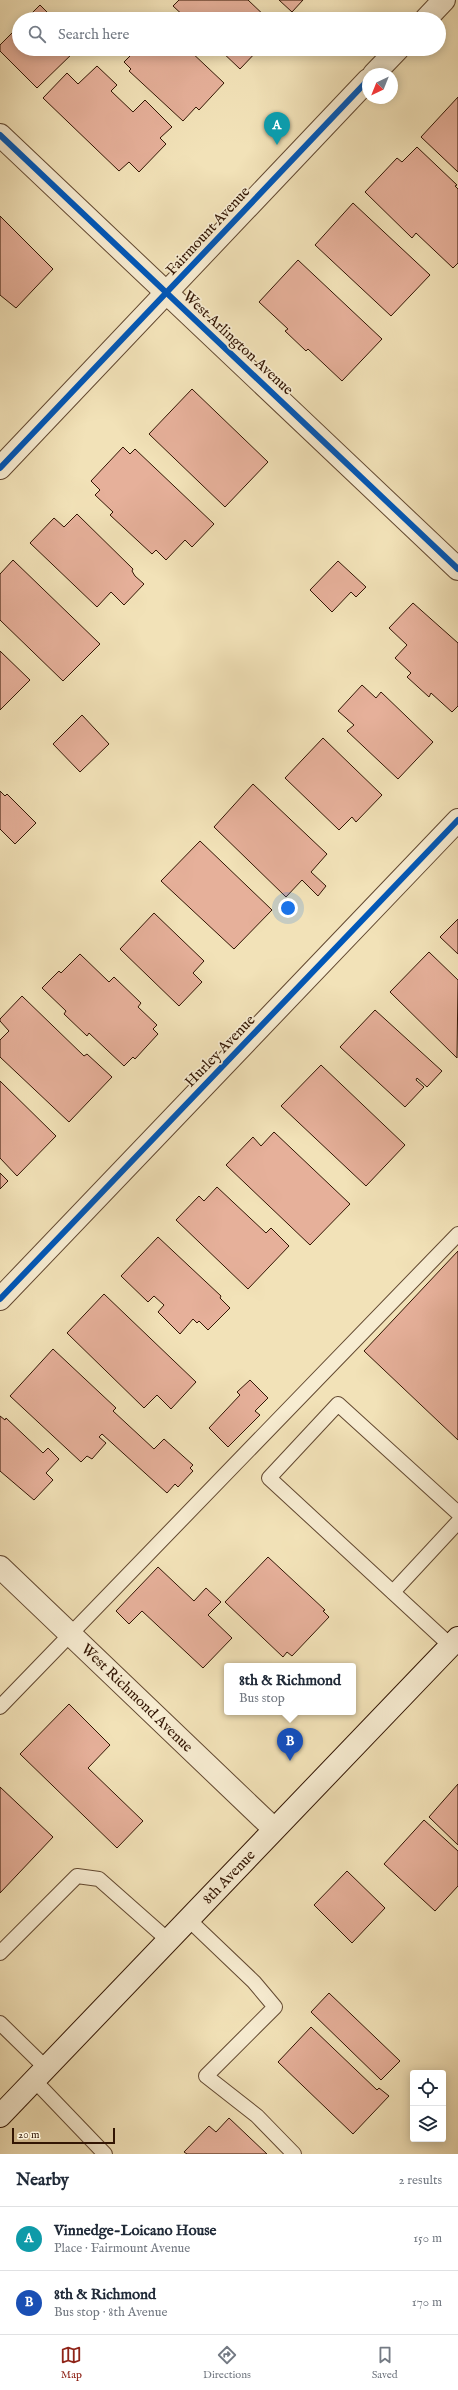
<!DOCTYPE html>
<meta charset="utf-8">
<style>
:root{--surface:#fff;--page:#f2f2f3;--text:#1f2937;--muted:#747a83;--line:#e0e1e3;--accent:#8f2418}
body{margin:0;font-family:"IM FELL English",serif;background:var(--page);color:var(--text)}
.controls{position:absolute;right:12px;bottom:12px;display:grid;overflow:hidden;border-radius:4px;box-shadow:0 2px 10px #0003}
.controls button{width:36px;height:36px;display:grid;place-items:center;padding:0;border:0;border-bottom:1px solid var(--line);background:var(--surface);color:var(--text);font:20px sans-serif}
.compass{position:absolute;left:362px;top:68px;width:36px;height:36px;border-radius:50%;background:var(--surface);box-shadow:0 2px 10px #0003;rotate:223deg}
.scale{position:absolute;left:12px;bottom:10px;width:103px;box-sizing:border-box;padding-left:4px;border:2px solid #321503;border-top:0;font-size:11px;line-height:14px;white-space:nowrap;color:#321503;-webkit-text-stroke:3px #f7ecd1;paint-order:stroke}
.you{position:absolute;left:288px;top:908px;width:14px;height:14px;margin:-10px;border:3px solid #fff;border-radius:50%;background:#1a73e8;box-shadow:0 0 0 6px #1a73e833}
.badge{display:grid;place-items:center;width:26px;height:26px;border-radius:50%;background:var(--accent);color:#fff;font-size:13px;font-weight:700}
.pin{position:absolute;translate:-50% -33px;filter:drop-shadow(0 1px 2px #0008)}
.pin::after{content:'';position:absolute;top:21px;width:14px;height:12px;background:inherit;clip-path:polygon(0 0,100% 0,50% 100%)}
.popup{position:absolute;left:224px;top:1663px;width:132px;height:52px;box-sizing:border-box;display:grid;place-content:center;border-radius:4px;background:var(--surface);filter:drop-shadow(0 1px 3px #0005);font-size:13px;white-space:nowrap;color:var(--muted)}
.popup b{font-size:15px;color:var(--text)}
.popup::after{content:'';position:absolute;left:50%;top:100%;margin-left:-8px;border:8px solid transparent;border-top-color:var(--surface)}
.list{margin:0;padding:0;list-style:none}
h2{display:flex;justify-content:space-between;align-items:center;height:52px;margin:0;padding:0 16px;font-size:17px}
h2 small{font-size:13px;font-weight:400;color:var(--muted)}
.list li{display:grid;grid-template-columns:26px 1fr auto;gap:12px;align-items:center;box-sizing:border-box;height:64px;padding:0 16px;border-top:1px solid var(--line)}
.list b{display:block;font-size:15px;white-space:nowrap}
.list p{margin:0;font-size:13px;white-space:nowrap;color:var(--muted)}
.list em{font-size:13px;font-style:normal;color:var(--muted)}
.icon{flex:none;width:22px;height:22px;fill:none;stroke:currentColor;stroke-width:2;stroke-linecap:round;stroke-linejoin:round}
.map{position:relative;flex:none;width:458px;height:2154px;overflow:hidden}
.search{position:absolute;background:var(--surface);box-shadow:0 2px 10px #0003;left:12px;right:12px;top:12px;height:44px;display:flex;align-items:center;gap:10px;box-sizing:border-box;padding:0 14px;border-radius:22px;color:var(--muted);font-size:15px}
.sheet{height:180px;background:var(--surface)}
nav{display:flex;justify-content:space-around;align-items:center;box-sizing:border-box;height:56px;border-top:1px solid var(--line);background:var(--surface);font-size:11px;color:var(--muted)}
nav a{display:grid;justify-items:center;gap:2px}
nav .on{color:var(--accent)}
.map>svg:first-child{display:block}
.building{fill:#e6b09a;stroke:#321503}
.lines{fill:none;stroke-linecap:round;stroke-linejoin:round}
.service-casing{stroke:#624830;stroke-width:16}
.minor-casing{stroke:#624830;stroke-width:24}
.secondary-casing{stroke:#321503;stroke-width:24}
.service{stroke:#f7ecd1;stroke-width:14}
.minor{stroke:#f7ecd1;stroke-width:22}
.secondary{stroke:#f7ecd1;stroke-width:22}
.cycleway-casing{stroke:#f7ecd1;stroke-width:8}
.cycleway{stroke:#0057b8;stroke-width:6}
.labels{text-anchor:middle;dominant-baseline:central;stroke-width:3.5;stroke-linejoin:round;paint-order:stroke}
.street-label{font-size:15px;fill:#321503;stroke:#f7ecd1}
</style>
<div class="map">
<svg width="458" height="2154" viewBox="0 0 458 2154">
<rect width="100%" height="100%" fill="#f2e2b8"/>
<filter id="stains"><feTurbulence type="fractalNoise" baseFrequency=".005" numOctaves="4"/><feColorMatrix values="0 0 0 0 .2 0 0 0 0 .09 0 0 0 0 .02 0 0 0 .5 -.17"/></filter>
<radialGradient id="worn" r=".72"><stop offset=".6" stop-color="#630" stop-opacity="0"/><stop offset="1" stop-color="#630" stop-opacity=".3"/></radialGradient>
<g class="building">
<path d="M179 0H248L268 19H187L173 6Z"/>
<path d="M279 0H303L292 12Z"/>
<path d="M40 5 54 19H26Z"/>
<path d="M19 26V49H77L37 88 0 51V45Z"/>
<path d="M124 49H188L224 83 199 110 196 107 183 121 129 71 131 69 124 62 131 55Z"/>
<path d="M219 49H259L240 69Z"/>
<path d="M97 66 117 85 111 91 133 112 145 100 172 127 160 138 166 144 139 172 129 162 119 171 43 98 67 73 78 84Z"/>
<path d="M458 97V172L421 137Z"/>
<path d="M417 147 457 185 455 186 458 189V263L453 268 416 233 412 238 365 192 397 158 402 162Z"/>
<path d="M353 203 430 275 391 316 315 245Z"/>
<path d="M0 216 53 269 16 308 0 295Z"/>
<path d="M298 260 382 339 342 381 308 349 306 351 285 331 288 329 259 302Z"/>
<path d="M192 389 268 462 225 507 149 434Z"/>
<path d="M123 447 130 454 135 449 214 524 192 547 185 540 166 560 156 550 152 554 110 515 113 512 95 495 100 490 91 481Z"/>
<path d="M77 514 133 569 132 571 135 576 144 584 124 605 111 592 97 607 30 543 54 518 64 527Z"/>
<path d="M13 560 100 644 63 681 0 620V574Z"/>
<path d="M338 561 366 587 356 597 351 592 332 612 310 590Z"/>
<path d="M413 603 458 643V706L452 712 431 693 429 697 407 677 411 673 395 658 407 645 389 628Z"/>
<path d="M0 651 30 680 0 710Z"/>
<path d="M362 685 376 698 381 692 433 742 398 779 347 731 354 725 338 711Z"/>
<path d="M82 715 109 744 80 772 53 744Z"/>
<path d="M323 738 382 795 356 822 352 817 339 830 285 778Z"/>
<path d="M253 784 327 854 311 872 326 886 318 896 302 880 286 897 214 827Z"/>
<path d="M0 791 5 796 7 794 36 823 15 844 0 829Z"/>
<path d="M200 841 272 910 234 949 161 881Z"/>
<path d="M154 913 204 961 193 973 202 982 179 1006 120 949Z"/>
<path d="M458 919V954L440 937Z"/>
<path d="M429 952 458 980 457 1058 390 992Z"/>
<path d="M80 954 109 982 114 977 141 1003 138 1007 157 1025 153 1029 158 1034 135 1059 133 1057 124 1066 89 1033 87 1036 64 1014 66 1011 42 988 59 971 61 973Z"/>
<path d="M22 996 84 1056 87 1054 112 1077 69 1122 0 1057V1040L9 1031 0 1021V1019Z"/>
<path d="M375 1010 442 1071 427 1087 417 1078 416 1080 424 1087 405 1107 340 1047Z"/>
<path d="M321 1065 405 1145 366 1186 281 1106Z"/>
<path d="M0 1081 56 1136 17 1176 0 1158Z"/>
<path d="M274 1132 350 1204 310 1245 226 1165 253 1137 261 1146Z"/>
<path d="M0 1173 8 1181 0 1189Z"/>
<path d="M217 1187 266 1233 271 1228 289 1246 248 1289 176 1220 199 1196 204 1201Z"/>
<path d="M158 1237 221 1296 220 1298 230 1308 208 1330 199 1321 197 1323 193 1319 180 1334 158 1312 164 1305 154 1296 148 1302 121 1276Z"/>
<path d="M458 1251V1440L364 1351Z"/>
<path d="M104 1294 196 1382 171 1409 157 1395 144 1408 67 1333Z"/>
<path d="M53 1349 116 1408 113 1411 154 1449 164 1439 193 1465 190 1468 193 1471 178 1487 175 1484 167 1493 102 1434 99 1437 106 1443 92 1459 87 1456 81 1462 10 1396Z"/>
<path d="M250 1380 268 1398 255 1411 260 1415 228 1447 209 1428 240 1395 237 1392Z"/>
<path d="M0 1416 5 1420 6 1418 43 1453 48 1448 59 1459 46 1473 53 1480 34 1500 0 1471Z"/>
<path d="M268 1557 325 1610 323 1611 329 1617 292 1656 287 1652 283 1657 225 1602Z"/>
<path d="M158 1567 194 1601 206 1588 221 1602 208 1615 232 1638 203 1668 142 1611 129 1624 116 1611Z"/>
<path d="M69 1704 110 1745 88 1768 143 1821 117 1848 20 1754Z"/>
<path d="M458 1784V1845L429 1817Z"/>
<path d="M0 1787 53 1837 0 1893Z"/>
<path d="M424 1820 458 1851V1886L435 1911 384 1864Z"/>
<path d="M347 1871 385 1908 352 1943 314 1905Z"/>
<path d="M329 1993 400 2061 381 2080 311 2012Z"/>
<path d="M311 2027 377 2090 379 2088 389 2096 353 2134 278 2062Z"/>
<path d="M229 2118 267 2154H187L184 2152 209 2126 216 2132Z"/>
</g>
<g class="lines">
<g class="service-casing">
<g id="service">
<path d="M393 1592 458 1522"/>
<path d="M451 1646 269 1478 338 1404 458 1513"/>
<path d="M0 1707 458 1234"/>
<path d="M188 1919 254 1982 275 2007 206 2076 257 2116 294 2154"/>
<path d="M0 1953 77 1876 99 1879 168 1940"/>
<path d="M0 2023 46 2068"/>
<path d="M34 2080 105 2154"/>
</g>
</g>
<g class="minor-casing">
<g id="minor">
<path d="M426 19 444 0"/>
<path d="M374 74 398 49"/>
<path d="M0 135 458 569"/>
<path d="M0 468 368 80"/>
<path d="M0 1299 458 820"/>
<path d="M0 1567 274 1829"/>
</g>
</g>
<g class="secondary-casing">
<path id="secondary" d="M0 2116 458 1638"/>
</g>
<use href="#service" class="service"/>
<use href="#minor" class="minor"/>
<use href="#secondary" class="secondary"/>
<g class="cycleway-casing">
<g id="cycleway">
<path d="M0 135 458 569"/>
<path d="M0 468 368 80"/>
<path d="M0 1299 458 820"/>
</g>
</g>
<use href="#cycleway" class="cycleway"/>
</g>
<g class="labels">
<g class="street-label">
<text transform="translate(208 231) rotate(-47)">Fairmount Avenue</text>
<text transform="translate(238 343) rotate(43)">West Arlington Avenue</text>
<text transform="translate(220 1051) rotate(-46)">Hurley Avenue</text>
<text transform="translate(137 1698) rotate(44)">West Richmond Avenue</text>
<text transform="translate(229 1877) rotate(-46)">8th Avenue</text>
</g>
</g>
<rect width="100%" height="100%" filter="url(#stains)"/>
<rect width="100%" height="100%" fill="url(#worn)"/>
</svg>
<div class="controls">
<button><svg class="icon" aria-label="locate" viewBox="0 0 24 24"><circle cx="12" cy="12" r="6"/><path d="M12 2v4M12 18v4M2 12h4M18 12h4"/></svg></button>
<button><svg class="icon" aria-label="layers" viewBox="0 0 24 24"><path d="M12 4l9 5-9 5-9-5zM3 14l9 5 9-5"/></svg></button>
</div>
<svg class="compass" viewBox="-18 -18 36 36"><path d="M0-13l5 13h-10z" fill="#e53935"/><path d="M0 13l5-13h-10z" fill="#747a83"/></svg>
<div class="scale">20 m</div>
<div class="you"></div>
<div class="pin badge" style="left:277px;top:145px;background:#0f9aa8">A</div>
<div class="pin badge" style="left:290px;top:1761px;background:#1a4fb4">B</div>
<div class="popup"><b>8th &amp; Richmond</b>Bus stop</div>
<div class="search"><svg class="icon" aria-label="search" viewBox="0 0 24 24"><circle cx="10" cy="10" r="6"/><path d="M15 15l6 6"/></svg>Search here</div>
</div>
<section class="sheet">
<h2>Nearby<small>2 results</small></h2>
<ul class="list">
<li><span class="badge" style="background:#0f9aa8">A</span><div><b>Vinnedge-Loicano House</b><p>Place · Fairmount Avenue</p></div><em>150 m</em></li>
<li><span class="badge" style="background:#1a4fb4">B</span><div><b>8th &amp; Richmond</b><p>Bus stop · 8th Avenue</p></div><em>170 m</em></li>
</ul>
</section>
<nav>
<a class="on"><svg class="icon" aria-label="map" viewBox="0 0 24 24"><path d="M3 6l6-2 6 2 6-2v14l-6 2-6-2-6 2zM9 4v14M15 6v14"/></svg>Map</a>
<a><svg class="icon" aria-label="directions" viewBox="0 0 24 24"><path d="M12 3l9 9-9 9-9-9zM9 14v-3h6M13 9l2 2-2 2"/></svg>Directions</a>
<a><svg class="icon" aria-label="saved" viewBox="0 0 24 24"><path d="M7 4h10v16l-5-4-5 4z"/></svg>Saved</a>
</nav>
